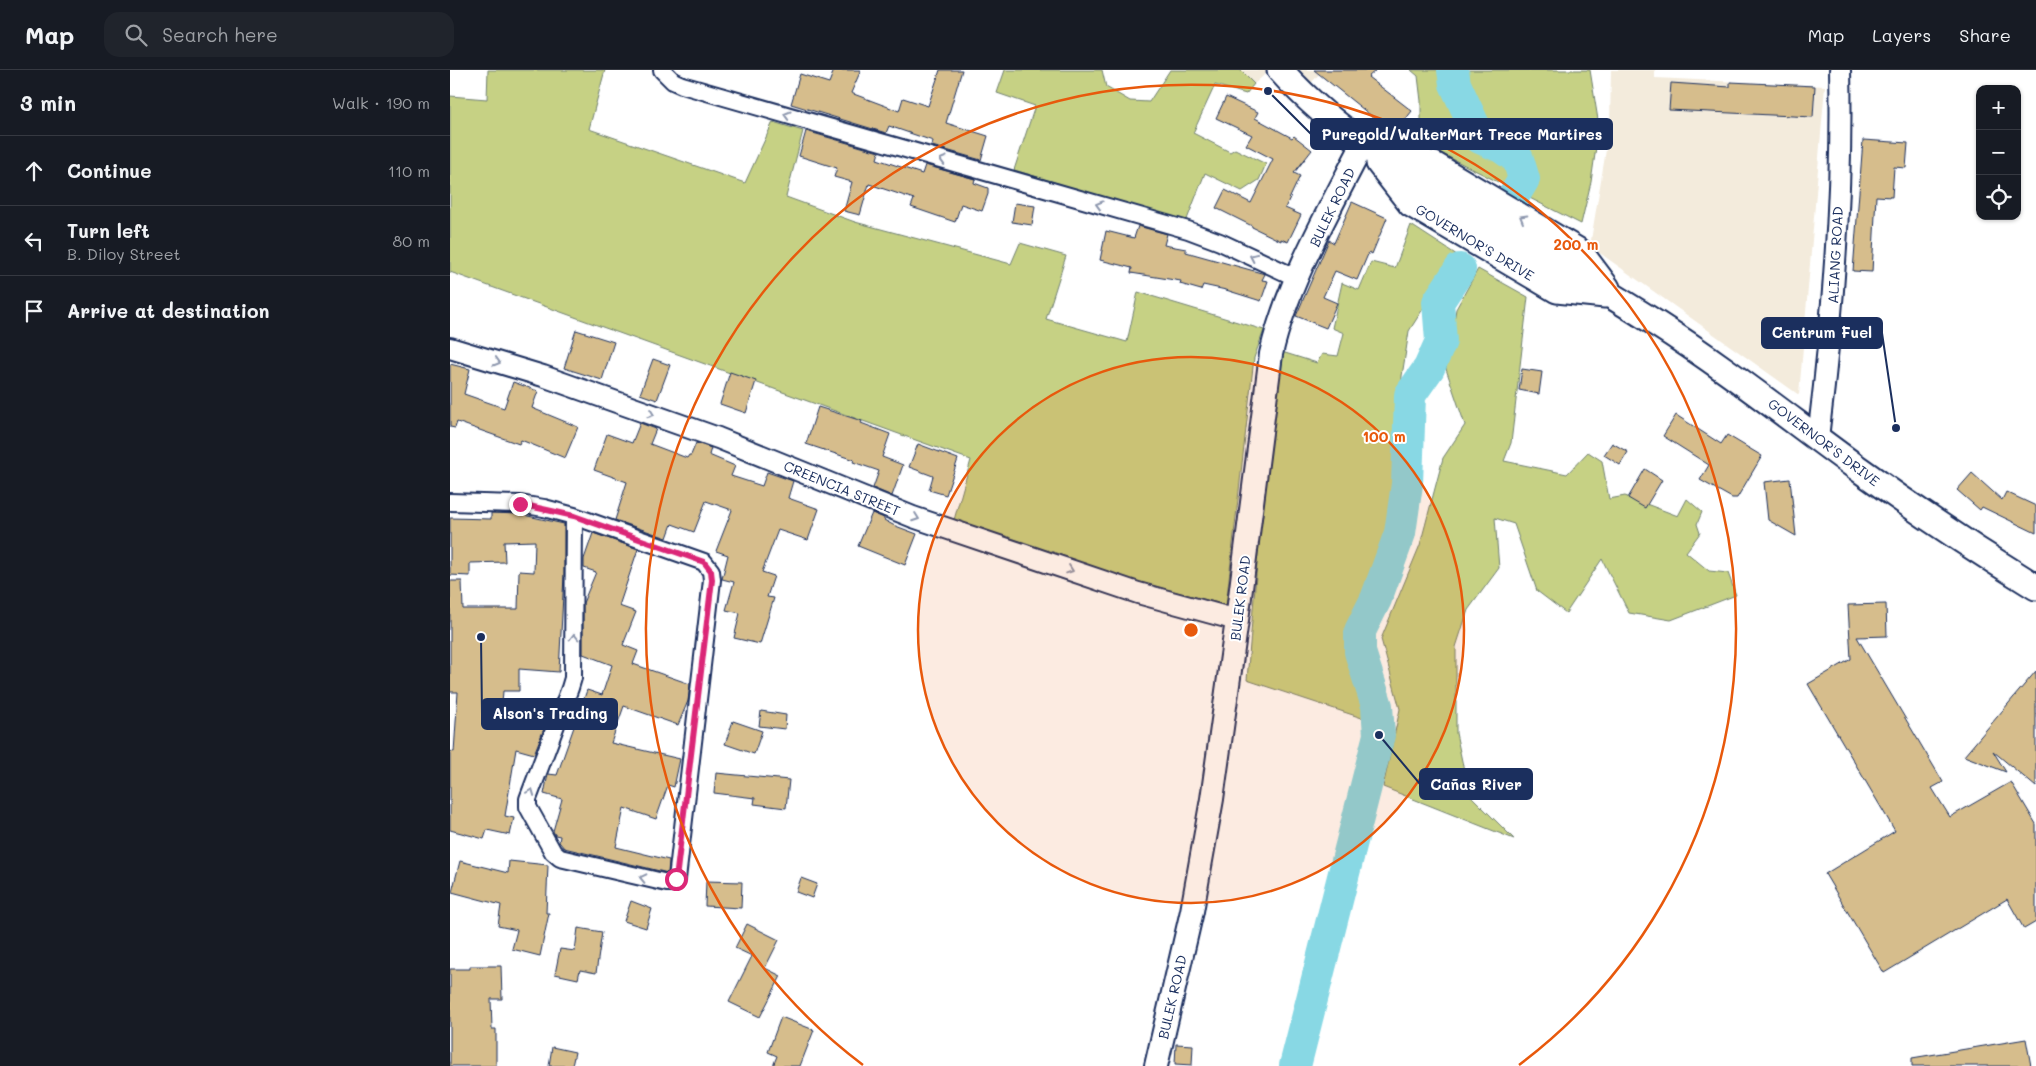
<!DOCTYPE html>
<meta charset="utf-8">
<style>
:root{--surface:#171b24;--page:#20242c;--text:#f1f3f6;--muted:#9ea1a6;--line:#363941}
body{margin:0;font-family:Mali,sans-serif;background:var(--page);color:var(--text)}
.controls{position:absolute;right:15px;top:15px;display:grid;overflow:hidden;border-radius:10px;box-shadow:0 1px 4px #0004}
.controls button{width:45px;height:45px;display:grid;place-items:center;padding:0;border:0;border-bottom:1px solid var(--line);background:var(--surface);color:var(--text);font:25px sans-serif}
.stop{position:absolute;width:15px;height:15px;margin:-11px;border:4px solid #db2777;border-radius:50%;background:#fff}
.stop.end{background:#db2777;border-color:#fff;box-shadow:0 1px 5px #0008}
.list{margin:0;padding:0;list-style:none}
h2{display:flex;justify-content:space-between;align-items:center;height:65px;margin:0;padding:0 20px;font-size:21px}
h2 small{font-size:16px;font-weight:400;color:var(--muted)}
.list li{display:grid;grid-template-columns:32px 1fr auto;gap:15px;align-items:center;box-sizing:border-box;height:70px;padding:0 20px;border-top:1px solid var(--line)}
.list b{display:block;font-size:19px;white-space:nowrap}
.list p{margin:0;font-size:16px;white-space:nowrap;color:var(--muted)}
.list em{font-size:16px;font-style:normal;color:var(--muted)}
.icon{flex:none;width:28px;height:28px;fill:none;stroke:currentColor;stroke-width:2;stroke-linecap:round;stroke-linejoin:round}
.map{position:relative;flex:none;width:1586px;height:996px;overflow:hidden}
header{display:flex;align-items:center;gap:30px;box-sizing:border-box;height:70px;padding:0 25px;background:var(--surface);border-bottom:1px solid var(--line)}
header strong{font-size:24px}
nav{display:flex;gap:28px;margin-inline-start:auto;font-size:18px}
.search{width:350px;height:45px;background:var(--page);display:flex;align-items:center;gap:12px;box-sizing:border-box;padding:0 18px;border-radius:15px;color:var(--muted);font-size:19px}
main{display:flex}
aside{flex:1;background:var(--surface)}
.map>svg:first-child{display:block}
.built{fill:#f3ebdc}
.green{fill:#c6d184;stroke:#708071}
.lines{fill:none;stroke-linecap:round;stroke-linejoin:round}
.river{stroke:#88d8e4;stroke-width:32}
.building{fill:#d6bd8c;stroke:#1b2f5e}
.minor-casing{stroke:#1b2f5e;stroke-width:20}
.tertiary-casing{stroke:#1b2f5e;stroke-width:24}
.secondary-casing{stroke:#1b2f5e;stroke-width:26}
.primary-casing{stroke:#1b2f5e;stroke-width:29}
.minor{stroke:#fff;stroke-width:16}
.tertiary{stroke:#fff;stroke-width:20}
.secondary{stroke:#fff;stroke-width:22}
.primary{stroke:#fff;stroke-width:25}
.oneway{stroke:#8d97ae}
.route{stroke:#db2777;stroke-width:6}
.ring{fill:none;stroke:#e8590c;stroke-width:2.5}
.labels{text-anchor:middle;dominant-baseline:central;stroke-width:4;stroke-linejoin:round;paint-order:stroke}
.street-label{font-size:14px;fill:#1b2f5e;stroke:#fff}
.centre{fill:#e8590c;stroke:#fff;stroke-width:2.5}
.ring-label{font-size:15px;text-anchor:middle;font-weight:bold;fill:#e8590c;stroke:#fff;stroke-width:4;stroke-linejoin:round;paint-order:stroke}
.leader{fill:none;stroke:#1b2f5e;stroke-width:2}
.callout-dot{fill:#1b2f5e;stroke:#fff;stroke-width:2}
.callout{fill:#1b2f5e;stroke:#1b2f5e;stroke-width:2}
.callout-label{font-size:15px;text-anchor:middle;font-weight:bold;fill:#fff}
</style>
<header>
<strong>Map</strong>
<div class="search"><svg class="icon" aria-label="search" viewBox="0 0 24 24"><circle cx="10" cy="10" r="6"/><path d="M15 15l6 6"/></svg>Search here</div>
<nav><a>Map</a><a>Layers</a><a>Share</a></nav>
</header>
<main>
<aside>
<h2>3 min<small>Walk · 190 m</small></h2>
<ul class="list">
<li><svg class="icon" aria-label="ahead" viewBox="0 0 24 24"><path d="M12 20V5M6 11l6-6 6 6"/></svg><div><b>Continue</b></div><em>110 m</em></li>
<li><svg class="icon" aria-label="left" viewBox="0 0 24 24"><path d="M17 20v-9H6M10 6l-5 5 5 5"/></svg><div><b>Turn left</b><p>B. Diloy Street</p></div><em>80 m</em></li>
<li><svg class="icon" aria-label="arrive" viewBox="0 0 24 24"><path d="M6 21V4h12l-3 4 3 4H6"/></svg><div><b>Arrive at destination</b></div></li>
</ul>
</aside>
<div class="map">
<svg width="1586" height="996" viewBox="0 0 1586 996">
<rect width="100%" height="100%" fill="#fff"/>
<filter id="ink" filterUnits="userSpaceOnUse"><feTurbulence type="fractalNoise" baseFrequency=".02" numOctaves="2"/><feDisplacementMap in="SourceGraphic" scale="10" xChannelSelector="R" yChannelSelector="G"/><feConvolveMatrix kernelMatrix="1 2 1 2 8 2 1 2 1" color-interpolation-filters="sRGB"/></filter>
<g filter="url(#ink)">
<g class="built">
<path d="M790 0H820L804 14Z"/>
<path d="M830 0H873L852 23Z"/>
<path d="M1161 0H1205V8L1375 16 1349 325 1140 176 1160 56Z"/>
</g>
<g class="green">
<path d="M38 0H155L139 59 295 113 323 52 353 61 336 127 405 152 561 194 570 173 616 186 596 249 677 272 688 222 814 260 804 288 776 535 670 507 504 450 521 390 0 202V26L37 29Z"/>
<path d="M555 0H652L656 17 680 31 699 32 720 0H790L804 14 796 24 765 15 743 63 780 82 785 79 816 94 809 110 792 121 755 103 736 152 564 100 585 36 547 23Z"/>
<path d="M961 0H1140L1149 56 1141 112 1131 154 971 73V31L968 6Z"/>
<path d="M961 155 1007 185 959 261 952 306 947 407 942 462 905 545 899 580 918 650 797 610C806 500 816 390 832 282L867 293 872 284 888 286 894 263 882 258 892 213 909 220 921 192 945 198Z"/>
<path d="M1028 199 1078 227 1061 373 1054 391 1117 404 1138 382 1152 391 1159 429 1175 426 1228 446 1237 429 1252 442 1247 454 1250 463 1236 482 1259 501 1278 503 1286 525 1221 550 1179 543 1152 489 1116 543 1087 521 1064 454 1045 448 1049 498 1018 540 1006 577V663L1019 724 1064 769 933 717 950 639 931 569 970 475 993 388 1015 355 996 299 1006 239Z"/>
</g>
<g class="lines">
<g class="river">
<path d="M1003 0 1005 14 1030 68 1051 77 1068 89 1074 109 1065 124"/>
<path d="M845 996 929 665 927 636 910 582V561L926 529 950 463 957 414 960 325 979 298 991 271 988 232 1010 199"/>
</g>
</g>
<g class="building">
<path d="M384 0H411L401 23 449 41 453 28 478 36 490 0H512L496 53 538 66 531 90 482 76 483 71 439 56 436 63 341 34 350 4 379 13Z"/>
<path d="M864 0H926L918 7 962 41 944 64Z"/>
<path d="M1280 12 1365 16 1363 47 1219 40 1221 13 1280 17Z"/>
<path d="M776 27 808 42 805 48 842 68 844 66 862 80 844 103 850 106 835 138 851 145 838 172 831 169V171L802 157V156L766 138 775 120 801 133 823 89 796 75 802 65 766 48Z"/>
<path d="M356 61 429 82 427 89 472 104 475 95 525 109 524 113 538 118V124L532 141 511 134 505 152 461 137 464 129 419 114 410 145 394 141 402 112 384 107 387 98 349 86Z"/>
<path d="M1413 70 1458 73 1456 98 1444 97 1442 127 1426 126 1422 202 1403 201Z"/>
<path d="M902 132 937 148 922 184 919 182 907 210 885 201 873 227 887 233 876 258 846 246 879 170 884 173Z"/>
<path d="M565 133 585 136 582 155 562 152Z"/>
<path d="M688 156 717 164 714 175 736 179V182L815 204 812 210 818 211 811 231 776 220 753 215 751 220 730 214 731 211 681 203 682 198 650 190 656 161 684 168Z"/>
<path d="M126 260 164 272 152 310 114 298Z"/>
<path d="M203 289 220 295 207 330 190 324Z"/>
<path d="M0 294 20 299 14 324 54 338 63 312 88 321 82 338 128 357 115 388 71 370 69 374 7 352 5 358 0 357Z"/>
<path d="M1072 299 1092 302 1089 324 1069 320Z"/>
<path d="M280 302 306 311 296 343 270 334Z"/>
<path d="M368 337 412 351 411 353 440 364 432 387 453 395 442 426 423 418 429 401 403 392 404 390 356 374Z"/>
<path d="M1226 345 1271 374 1277 365 1312 386 1287 428H1282L1250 410 1259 395 1213 366Z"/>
<path d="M190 353 206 359 200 374 237 388 239 385H241L246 373 261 378 259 385 285 396 281 406 312 416 317 402 343 411 338 428 369 439 358 470 328 460 312 502 324 506 317 527 324 528 310 574 284 568 290 543 276 540 284 512 272 509 278 485 266 481 282 440 256 431 244 462 222 454 217 468 165 450 177 412 144 400 157 364 182 373Z"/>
<path d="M1162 373 1178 382 1170 395 1154 385Z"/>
<path d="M468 374 508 389 496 425 479 420 483 406 459 397Z"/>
<path d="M1195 399 1212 410 1195 438 1178 428Z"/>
<path d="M1522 403 1552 430 1556 422 1586 436V463L1532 437 1530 440 1507 420Z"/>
<path d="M1340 409 1346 466 1318 450 1314 412Z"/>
<path d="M41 443 69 444 114 454V505L109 602 69 599V621H53L51 646 95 656 84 684 66 679 55 746 64 748 60 765 37 760 34 769 0 760V681L4 682 8 622H0V511H12L13 539H68L69 501 84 502 85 471 54 472 55 492 20 493V506L0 505V448L41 449Z"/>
<path d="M422 443 434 448V450L443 455 467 464 455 495 408 476Z"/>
<path d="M143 463 188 479 169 536 186 542 173 575 188 581 183 594 240 614 238 631 228 655 174 636 161 673 230 689 224 717 218 715 206 749 174 738 166 777 219 790 218 803 114 778 109 772 110 766 105 765 103 761 112 729 94 724 98 704 107 705 137 620 152 625 162 595 133 584V533L146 502 134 498V489Z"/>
<path d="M1436 534 1437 566 1407 567 1493 712 1482 718 1500 747 1561 712 1586 754V852L1574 859 1557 829 1434 903 1375 804 1445 761 1358 614 1401 589 1398 535Z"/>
<path d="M1586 601V717L1543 681 1556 702 1514 686Z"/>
<path d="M311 641 336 645 335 659 309 656Z"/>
<path d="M283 651 312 661 304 684 275 674Z"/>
<path d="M266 703 339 710 336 738 304 734 305 728 264 723Z"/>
<path d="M10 791 58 803 59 791 98 795 96 843H99L90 886 62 879 67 860 48 856 51 835 2 822Z"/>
<path d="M351 808 367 814 362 828 346 822Z"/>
<path d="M256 811 292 812 291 838 255 836Z"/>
<path d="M181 831 202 839 196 858 174 851Z"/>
<path d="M297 854 329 870 315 898 331 906 310 947 279 932 302 886 285 878Z"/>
<path d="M128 858 152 862 146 903 130 900 128 909 105 904 110 879 125 881Z"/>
<path d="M20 896H51L52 929H41L42 959H46V996H0V899H20Z"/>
<path d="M331 947 364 960 350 996H323L327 986 318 982Z"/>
<path d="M1576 969 1581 996H1462V988Z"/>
<path d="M726 974 743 975 742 995 725 994Z"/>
<path d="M102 977 125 982 122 996H99Z"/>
</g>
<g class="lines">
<g class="minor-casing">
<g id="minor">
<path d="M212 0 223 11 232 15 738 160 770 172 847 208"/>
<path d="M0 432 70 434 94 438 124 446 254 492 261 501 262 510 227 809 223 813H217L110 788 103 782 78 737V729L120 618 123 608 124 446"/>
</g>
</g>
<g class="tertiary-casing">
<g id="tertiary">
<path d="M0 278 93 306 268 368 463 447 688 523 787 550"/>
<path d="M1368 368C1383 246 1393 123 1390 0"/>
</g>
</g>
<g class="secondary-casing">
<path id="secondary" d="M706 996 742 841 762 729 787 550 821 284C837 213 880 139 913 74"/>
</g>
<g class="primary-casing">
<g id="primary">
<path d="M830 0C885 62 958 106 1029 147 1089 182 1149 217 1207 254 1276 298 1340 349 1406 397 1464 439 1524 479 1586 517"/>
<path d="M938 82 984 95 1130 182 1157 218"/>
<path d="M929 93 961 134 1107 220 1155 225"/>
</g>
</g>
<use href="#minor" class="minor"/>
<use href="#tertiary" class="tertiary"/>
<use href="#secondary" class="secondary"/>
<use href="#primary" class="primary"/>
</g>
<defs><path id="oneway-chevron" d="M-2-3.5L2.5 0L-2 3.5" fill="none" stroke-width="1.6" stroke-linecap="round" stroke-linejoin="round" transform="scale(1.25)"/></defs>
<g class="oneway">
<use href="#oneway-chevron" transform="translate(337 45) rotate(-164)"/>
<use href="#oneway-chevron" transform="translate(493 90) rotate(-164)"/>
<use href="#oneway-chevron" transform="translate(649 135) rotate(-164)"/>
<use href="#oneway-chevron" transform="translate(1073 148) rotate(-150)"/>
<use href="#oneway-chevron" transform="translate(803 187) rotate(-155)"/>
<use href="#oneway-chevron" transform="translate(47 292) rotate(17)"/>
<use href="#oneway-chevron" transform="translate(201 344) rotate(20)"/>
<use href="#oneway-chevron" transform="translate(466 448) rotate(20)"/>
<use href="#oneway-chevron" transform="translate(620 500) rotate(19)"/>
<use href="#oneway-chevron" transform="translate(124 567) rotate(-90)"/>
<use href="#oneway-chevron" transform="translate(81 722) rotate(-69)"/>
<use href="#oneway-chevron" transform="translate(193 808) rotate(-167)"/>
</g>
</g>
<g class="lines" filter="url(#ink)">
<path class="route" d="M70 434 124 446 254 492 261 501 262 510 226 809"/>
</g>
<circle cx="741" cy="560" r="273" fill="#e8590c" fill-opacity=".12"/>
<g class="ring">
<circle cx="741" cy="560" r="273"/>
<path d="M413 995A545 545 0 1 1 1069 995"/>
</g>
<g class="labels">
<g class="street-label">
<text transform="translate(882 137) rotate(-64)">BULEK ROAD</text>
<text transform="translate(1025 172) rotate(31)">GOVERNOR'S DRIVE</text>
<text transform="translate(1385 185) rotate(-87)">ALIANG ROAD</text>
<text transform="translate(1374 372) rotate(37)">GOVERNOR'S DRIVE</text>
<text transform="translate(392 418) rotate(22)">CREENCIA STREET</text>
<text transform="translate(790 528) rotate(-83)">BULEK ROAD</text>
<text transform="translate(722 927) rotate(-77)">BULEK ROAD</text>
</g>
</g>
<circle cx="741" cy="560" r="8" class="centre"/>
<g class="ring-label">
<text x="1126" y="180">200 m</text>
<text x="934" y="372">100 m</text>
</g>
<path class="leader" d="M818 21L861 64M1446 358L1432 263M31 567L32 644M929 665L970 714"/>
<g class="callout-dot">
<circle cx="818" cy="21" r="5"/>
<circle cx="1446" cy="358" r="5"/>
<circle cx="31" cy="567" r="5"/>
<circle cx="929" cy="665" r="5"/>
</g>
<g class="callout">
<rect x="861" y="49" width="301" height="30" rx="5"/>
<rect x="1312" y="248" width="120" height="30" rx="5"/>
<rect x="32" y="629" width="135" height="30" rx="5"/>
<rect x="970" y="699" width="112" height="30" rx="5"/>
</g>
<g class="callout-label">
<text x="1012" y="70">Puregold/WalterMart Trece Martires</text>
<text x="1372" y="268">Centrum Fuel</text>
<text x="100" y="649">Alson's Trading</text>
<text x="1026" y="720">Cañas River</text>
</g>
</svg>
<div class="controls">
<button>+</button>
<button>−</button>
<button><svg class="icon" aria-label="locate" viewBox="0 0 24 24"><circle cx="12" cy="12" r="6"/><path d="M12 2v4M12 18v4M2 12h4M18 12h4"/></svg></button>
</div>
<div class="stop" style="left:226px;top:809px"></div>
<div class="stop end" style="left:70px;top:434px"></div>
</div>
</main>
